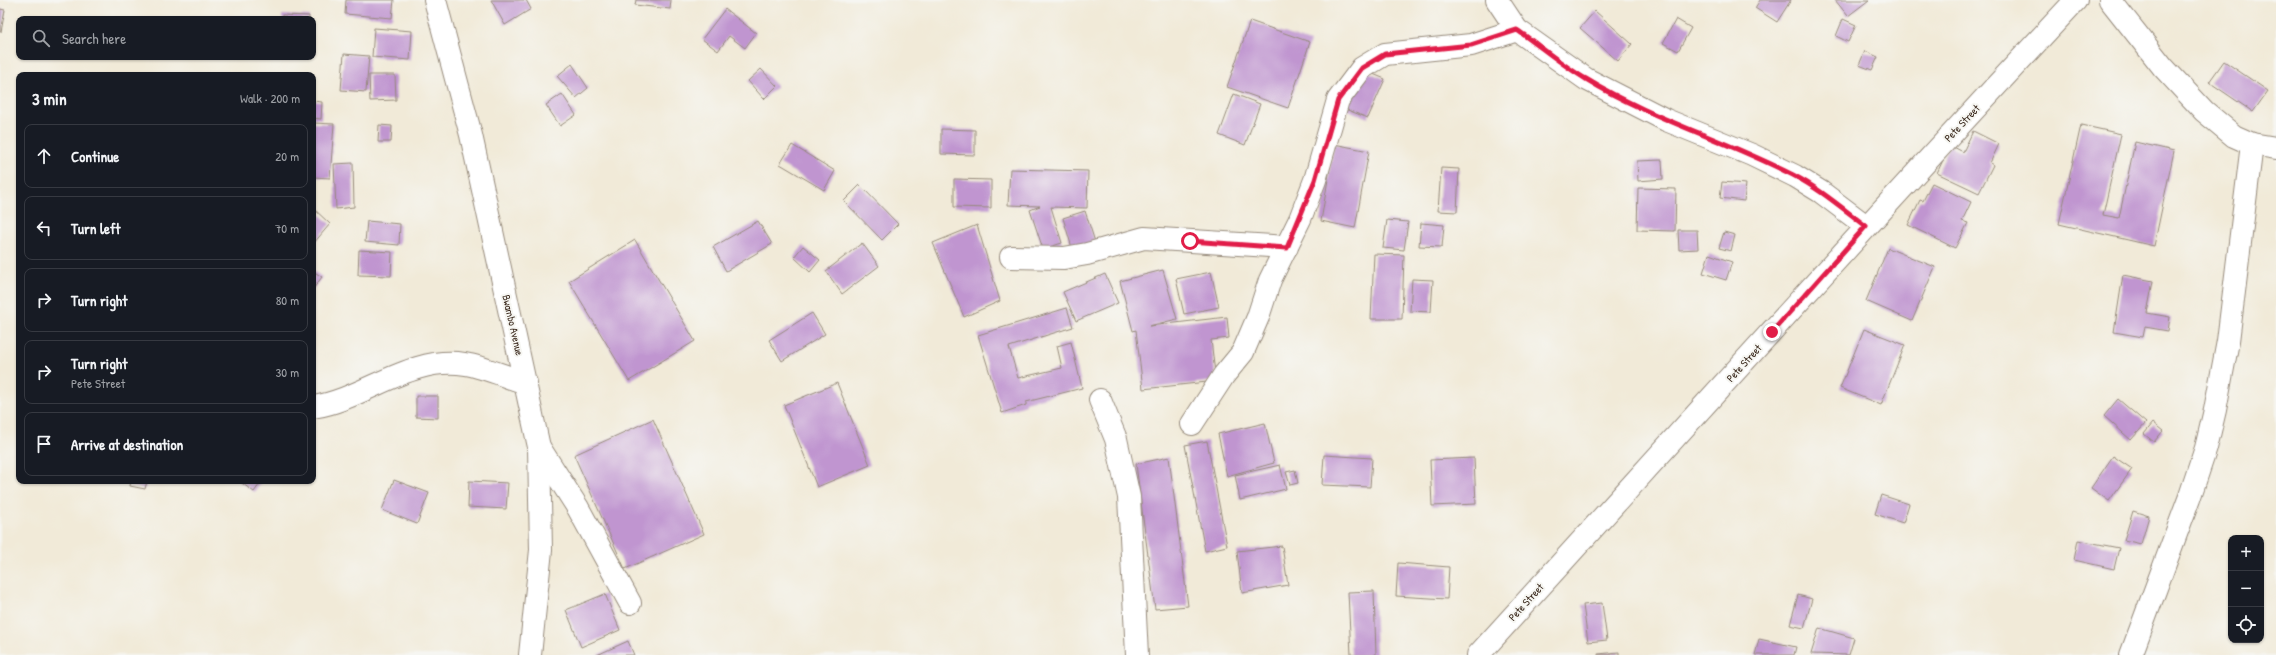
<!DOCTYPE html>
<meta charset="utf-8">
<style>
:root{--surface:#171b24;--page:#242831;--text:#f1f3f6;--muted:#9ea1a6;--line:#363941}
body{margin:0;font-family:"Patrick Hand",sans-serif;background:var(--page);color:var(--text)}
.controls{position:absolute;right:12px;bottom:12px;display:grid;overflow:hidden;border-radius:8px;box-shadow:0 1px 3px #0004}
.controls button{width:36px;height:36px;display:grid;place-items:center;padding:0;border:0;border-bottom:1px solid var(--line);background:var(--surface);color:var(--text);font:20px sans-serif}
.stop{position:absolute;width:12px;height:12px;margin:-9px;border:3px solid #e11d48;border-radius:50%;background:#fff}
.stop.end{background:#e11d48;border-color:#fff;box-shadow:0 1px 4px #0008}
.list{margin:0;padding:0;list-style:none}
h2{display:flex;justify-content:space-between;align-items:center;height:52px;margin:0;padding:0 16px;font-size:17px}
h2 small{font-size:13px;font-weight:400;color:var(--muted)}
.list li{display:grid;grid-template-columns:26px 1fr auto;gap:12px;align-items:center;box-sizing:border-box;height:64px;margin:0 8px 8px;padding:0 8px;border:1px solid var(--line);border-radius:8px}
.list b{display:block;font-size:15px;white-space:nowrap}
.list p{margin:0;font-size:13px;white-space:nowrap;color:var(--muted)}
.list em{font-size:13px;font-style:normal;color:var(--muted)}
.icon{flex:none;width:22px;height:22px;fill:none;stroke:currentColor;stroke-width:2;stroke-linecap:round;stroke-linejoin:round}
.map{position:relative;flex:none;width:2276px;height:655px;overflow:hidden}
.search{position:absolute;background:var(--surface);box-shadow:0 1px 3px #0004;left:16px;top:16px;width:300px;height:44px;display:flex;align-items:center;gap:10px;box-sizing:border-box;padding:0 14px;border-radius:8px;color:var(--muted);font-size:15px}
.panel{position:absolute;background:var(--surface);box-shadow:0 1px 3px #0004;left:16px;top:72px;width:300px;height:412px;border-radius:8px}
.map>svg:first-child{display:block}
.building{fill:#c095d0}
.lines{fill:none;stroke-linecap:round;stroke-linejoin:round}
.minor-casing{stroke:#968a7b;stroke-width:24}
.minor{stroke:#fff;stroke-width:22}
.route{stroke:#e11d48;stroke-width:5}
.labels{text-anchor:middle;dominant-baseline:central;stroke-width:4;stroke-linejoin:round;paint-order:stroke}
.street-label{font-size:11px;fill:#3b2a1e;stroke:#f6f6f2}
</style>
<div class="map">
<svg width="2276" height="655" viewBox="0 0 2276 655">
<rect width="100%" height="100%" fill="#f6f6f2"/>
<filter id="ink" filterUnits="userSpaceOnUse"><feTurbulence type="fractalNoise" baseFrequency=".025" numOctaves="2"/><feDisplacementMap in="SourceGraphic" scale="8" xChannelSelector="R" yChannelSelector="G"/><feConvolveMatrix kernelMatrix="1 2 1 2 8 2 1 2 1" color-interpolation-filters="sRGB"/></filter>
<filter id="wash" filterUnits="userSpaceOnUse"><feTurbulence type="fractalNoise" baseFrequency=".012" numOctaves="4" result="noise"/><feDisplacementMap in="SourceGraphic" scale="16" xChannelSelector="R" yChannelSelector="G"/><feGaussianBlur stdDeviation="0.9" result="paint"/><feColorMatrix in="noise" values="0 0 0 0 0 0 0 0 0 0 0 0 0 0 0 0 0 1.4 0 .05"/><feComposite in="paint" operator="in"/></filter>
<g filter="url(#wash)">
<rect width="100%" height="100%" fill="#f1ead8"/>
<g id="blocks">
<g class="building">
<path d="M346 0H394L392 18 345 14Z"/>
<path d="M491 0H526L531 9 505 25Z"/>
<path d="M636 0H671L670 9 635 5Z"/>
<path d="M1760 0H1791L1777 22 1755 8Z"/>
<path d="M1835 0H1869L1848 16Z"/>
<path d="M0 9 5 10 1 32H0Z"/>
<path d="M725 9 756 33 745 48 729 36 718 51 702 39Z"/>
<path d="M1595 11 1632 44 1618 61 1580 28Z"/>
<path d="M282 15 309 16V19H282Z"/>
<path d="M1676 19 1691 28 1678 51 1663 43Z"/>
<path d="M1843 19 1856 25 1848 42 1836 36Z"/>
<path d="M1250 21 1310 42 1288 108 1227 87Z"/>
<path d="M374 28 412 31 410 60 372 57Z"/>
<path d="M1865 51 1878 57 1872 70 1859 65Z"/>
<path d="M344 54 369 56 366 92 341 90Z"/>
<path d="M2224 61 2268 91 2253 112 2209 82Z"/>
<path d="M572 64 588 88 576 98 557 76Z"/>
<path d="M761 69 777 86 764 99 748 81Z"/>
<path d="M1361 69 1385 79 1368 118 1345 109Z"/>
<path d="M369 75H395L396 100 370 101Z"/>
<path d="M562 94 576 115 560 126 546 105Z"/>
<path d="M1234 94 1260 104 1245 145 1219 135Z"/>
<path d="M313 101 322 102 321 119 313 118Z"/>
<path d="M313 123 334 124 330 178 313 177Z"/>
<path d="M379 125 392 126 391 142H378Z"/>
<path d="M2081 125 2121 134 2103 215 2119 218 2135 142 2174 151 2154 246 2059 224Z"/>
<path d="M941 129 975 130V155L941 154Z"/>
<path d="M1973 131 1999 144 1990 163 1993 165 1979 193 1937 173 1950 145 1963 152Z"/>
<path d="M1334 144 1369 151 1355 228 1321 221Z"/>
<path d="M792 145 835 171 824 190 780 164Z"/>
<path d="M1662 160 1663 179 1638 181 1637 161Z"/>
<path d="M353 163 354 207 336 209 334 164Z"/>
<path d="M1441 168 1459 169 1457 212 1438 211Z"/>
<path d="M1010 169 1088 171 1087 208 1051 207 1062 243 1043 249 1030 210 1040 206 1008 205Z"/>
<path d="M954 179 991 180V208L954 207Z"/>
<path d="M1722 182 1746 184 1744 201 1720 198Z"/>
<path d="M1932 183 1971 202 1962 221 1968 223 1955 248 1908 225 1920 200 1923 201Z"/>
<path d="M860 185 898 224 882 240 844 201Z"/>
<path d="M1638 188 1676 189 1675 231 1637 230Z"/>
<path d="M313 208 330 224 313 244Z"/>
<path d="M1085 211 1096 245 1073 251 1063 218Z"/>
<path d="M1387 220 1408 222 1404 250 1383 248Z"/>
<path d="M367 221 400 224 399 245 365 242Z"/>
<path d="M758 221 772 244 726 271 713 247Z"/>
<path d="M1421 223 1444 225 1442 247 1419 246Z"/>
<path d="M977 225 1000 301 964 317 933 243Z"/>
<path d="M1678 230H1697L1698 249 1679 250Z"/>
<path d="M1724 232 1735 235 1731 251 1719 248Z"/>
<path d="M635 240 695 341 629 381 569 281Z"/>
<path d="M862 243 879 266 842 294 826 271Z"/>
<path d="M803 246 820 260 810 272 794 257Z"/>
<path d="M1888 248 1935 267 1912 321 1866 301Z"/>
<path d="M359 250 392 252 391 276 358 275Z"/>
<path d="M1374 254 1404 255 1402 319H1371Z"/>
<path d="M1709 254 1732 262 1726 280 1703 273Z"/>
<path d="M1163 270 1177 319 1149 326 1227 317 1229 338 1211 340 1216 381 1143 389 1136 330 1133 331 1120 281Z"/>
<path d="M313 271 322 277 313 289Z"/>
<path d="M1211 272 1219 307 1184 314 1176 279Z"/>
<path d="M1105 274 1118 303 1076 321 1063 292Z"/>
<path d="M2123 275 2153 281 2147 313 2170 317 2168 331 2145 327 2143 337 2114 332Z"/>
<path d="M1412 279 1433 280 1431 312 1410 311Z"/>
<path d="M1067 308 1073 327 1009 347 1018 378 1062 368 1057 346 1071 342 1082 388 1026 402V405L1002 413 978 335Z"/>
<path d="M812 313 825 334 782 361 769 340Z"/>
<path d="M1864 329 1905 345 1881 405 1840 388Z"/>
<path d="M837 383 870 465 817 487 784 405Z"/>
<path d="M416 396H438V418L416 417Z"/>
<path d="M2118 399 2146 423 2131 440 2104 416Z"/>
<path d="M653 419 704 534 625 569 574 455Z"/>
<path d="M1265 423 1274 463 1227 476 1218 434Z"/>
<path d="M2153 423 2163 431 2154 442 2144 434Z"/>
<path d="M1207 441 1227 546 1205 551 1185 445Z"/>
<path d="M1324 455 1372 458 1370 487 1322 485Z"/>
<path d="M2113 456 2132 469 2109 501 2091 488Z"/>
<path d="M1169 457 1188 606 1155 609 1136 464Z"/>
<path d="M1474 458 1476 504 1432 506 1430 460Z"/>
<path d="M1280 465 1286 489 1240 500 1235 475Z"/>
<path d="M1295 470 1298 483 1290 485 1286 472Z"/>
<path d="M394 480 429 493 417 524 382 510Z"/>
<path d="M131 481H147L145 489 130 486Z"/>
<path d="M239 481H262L254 492Z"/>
<path d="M469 481 508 483 506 509 468 507Z"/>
<path d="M1881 495 1909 504 1903 523 1875 514Z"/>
<path d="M2133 511 2149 516 2141 544 2124 540Z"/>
<path d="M2078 540 2119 548 2114 569 2074 560Z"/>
<path d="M1282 546 1288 585 1242 593 1237 551Z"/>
<path d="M1398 563 1449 567 1447 599 1396 596Z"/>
<path d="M1374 591 1376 655H1351L1348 592Z"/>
<path d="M605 594 620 630 581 647 566 610Z"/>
<path d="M1798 595 1812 599 1804 628 1790 625Z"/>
<path d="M1602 603 1607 640 1588 642 1583 605Z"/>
<path d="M1819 628 1854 638 1849 655 1811 654Z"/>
<path d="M1759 639 1796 647 1794 655H1755Z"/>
<path d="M628 641 634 655H597Z"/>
<path d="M1619 652V655H1598V654Z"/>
</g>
</g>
</g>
<g filter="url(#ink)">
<use href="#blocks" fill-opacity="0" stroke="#968a7b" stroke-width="1"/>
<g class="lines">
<g class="minor-casing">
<g id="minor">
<path d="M435 0 471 135 539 447 541 550 530 655"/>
<path d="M1497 0 1517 30 1586 79 1666 120 1752 155 1795 176 1821 192 1866 226"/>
<path d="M2110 0 2163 67 2204 111 2234 136 2252 144 2276 148"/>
<path d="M1011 257 1064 258 1087 254 1144 238 1287 247"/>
<path d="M1100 400 1116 439 1129 497 1137 655"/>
<path d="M313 407C365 399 410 355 465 364 485 367 506 377 526 383"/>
<path d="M1192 424 1224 375 1243 352 1258 317 1270 280 1300 219 1315 180 1338 100 1362 68 1385 54 1471 45 1517 30"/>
<path d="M539 447 578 508 630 603"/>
<path d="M1478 655C1677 436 1874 216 2076 0"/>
<path d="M2131 655 2189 499 2206 448 2215 410 2228 341 2252 144"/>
</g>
</g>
<use href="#minor" class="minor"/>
</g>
</g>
<g class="lines" filter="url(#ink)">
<path class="route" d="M1190 241 1287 248 1315 180 1338 100 1362 68 1385 54 1471 45 1517 30C1540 46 1562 65 1586 79 1651 119 1726 140 1793 175 1820 189 1842 208 1866 226L1772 332"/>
</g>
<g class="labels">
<g class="street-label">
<text transform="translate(1962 123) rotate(-47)">Pete Street</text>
<text transform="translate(513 325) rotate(77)">Bwambo Avenue</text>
<text transform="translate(1744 363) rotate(-48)">Pete Street</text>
<text transform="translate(1526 602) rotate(-48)">Pete Street</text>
</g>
</g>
</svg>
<div class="controls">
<button>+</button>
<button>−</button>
<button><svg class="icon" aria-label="locate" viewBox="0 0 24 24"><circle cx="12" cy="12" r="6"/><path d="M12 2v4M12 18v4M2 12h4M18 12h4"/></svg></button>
</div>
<div class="stop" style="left:1190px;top:241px"></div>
<div class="stop end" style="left:1772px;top:332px"></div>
<div class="search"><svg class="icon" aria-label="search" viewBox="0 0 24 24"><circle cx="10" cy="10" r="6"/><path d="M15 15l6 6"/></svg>Search here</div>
<section class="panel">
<h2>3 min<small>Walk · 200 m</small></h2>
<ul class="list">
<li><svg class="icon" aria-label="ahead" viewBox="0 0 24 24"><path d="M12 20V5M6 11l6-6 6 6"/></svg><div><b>Continue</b></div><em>20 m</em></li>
<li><svg class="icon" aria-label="left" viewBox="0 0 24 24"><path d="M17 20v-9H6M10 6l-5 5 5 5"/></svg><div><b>Turn left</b></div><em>70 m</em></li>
<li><svg class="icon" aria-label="right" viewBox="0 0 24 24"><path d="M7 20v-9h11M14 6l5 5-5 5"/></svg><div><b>Turn right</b></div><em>80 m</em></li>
<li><svg class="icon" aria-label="right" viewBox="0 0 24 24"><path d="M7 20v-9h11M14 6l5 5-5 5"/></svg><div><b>Turn right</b><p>Pete Street</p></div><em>30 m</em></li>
<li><svg class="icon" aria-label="arrive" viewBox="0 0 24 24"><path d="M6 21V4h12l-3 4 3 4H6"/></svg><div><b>Arrive at destination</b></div></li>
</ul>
</section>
</div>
